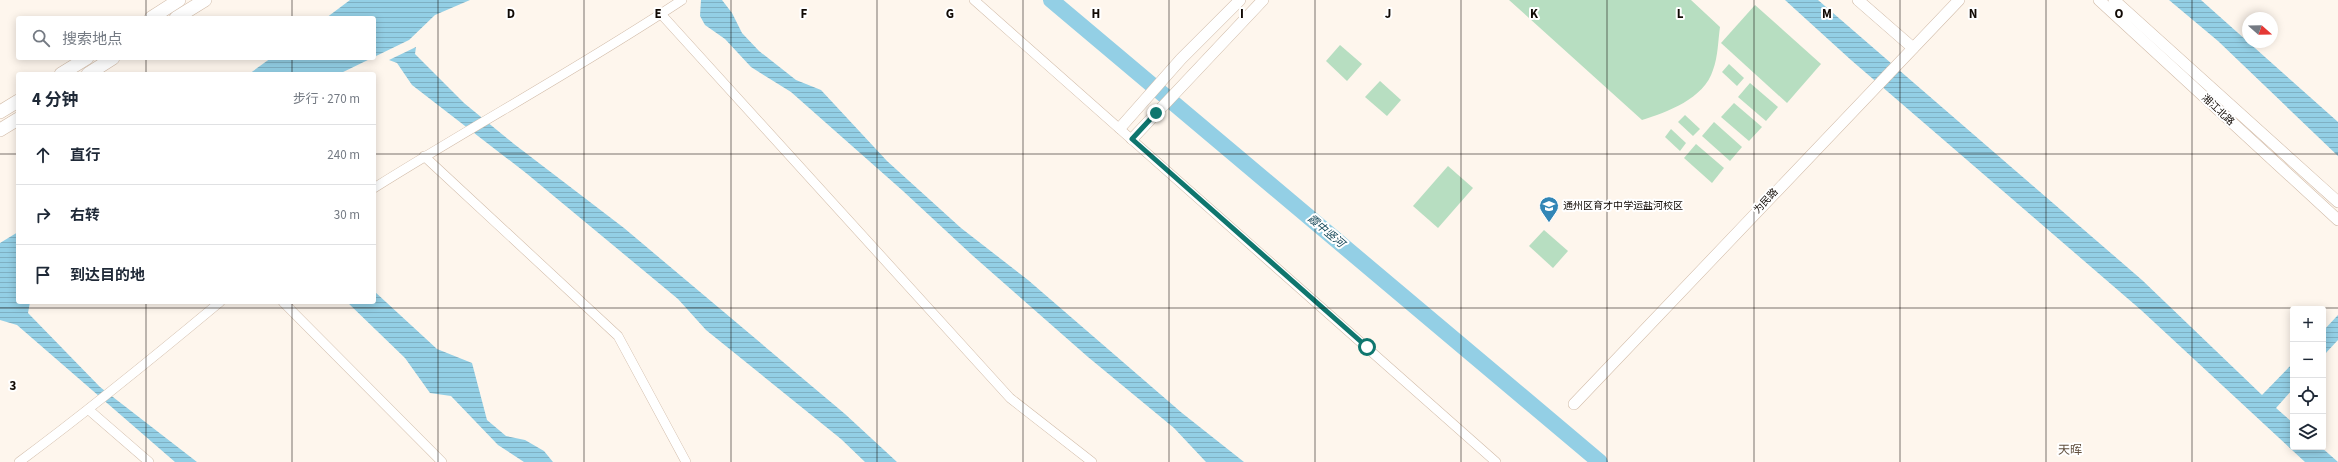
<!DOCTYPE html>
<html lang="zh">
<meta charset="utf-8">
<style>
:root{--surface:#fff;--page:#f2f2f3;--text:#1f2937;--muted:#747a83;--line:#e0e1e3}
body{margin:0;font-family:"Source Sans 3","Noto Sans SC",sans-serif;background:var(--page);color:var(--text)}
.controls{position:absolute;right:12px;bottom:12px;display:grid;overflow:hidden;border-radius:4px;box-shadow:0 2px 10px #0003}
.controls button{width:36px;height:36px;display:grid;place-items:center;padding:0;border:0;border-bottom:1px solid var(--line);background:var(--surface);color:var(--text);font:20px sans-serif}
.compass{position:absolute;left:2242px;top:12px;width:36px;height:36px;border-radius:50%;background:var(--surface);box-shadow:0 2px 10px #0003;rotate:110deg}
.stop{position:absolute;width:12px;height:12px;margin:-9px;border:3px solid #0f766e;border-radius:50%;background:#fff}
.stop.end{background:#0f766e;border-color:#fff;box-shadow:0 1px 4px #0008}
.list{margin:0;padding:0;list-style:none}
h2{display:flex;justify-content:space-between;align-items:center;height:52px;margin:0;padding:0 16px;font-size:17px}
h2 small{font-size:13px;font-weight:400;color:var(--muted)}
.list li{display:grid;grid-template-columns:26px 1fr auto;gap:12px;align-items:center;box-sizing:border-box;height:60px;padding:0 16px;border-top:1px solid var(--line)}
.list b{display:block;font-size:15px;white-space:nowrap}
.list em{font-size:13px;font-style:normal;color:var(--muted)}
.icon{flex:none;width:22px;height:22px;fill:none;stroke:currentColor;stroke-width:2;stroke-linecap:round;stroke-linejoin:round}
.map{position:relative;flex:none;width:2338px;height:462px;overflow:hidden}
.search{position:absolute;background:var(--surface);box-shadow:0 2px 10px #0003;left:16px;top:16px;width:360px;height:44px;display:flex;align-items:center;gap:10px;box-sizing:border-box;padding:0 14px;border-radius:4px;color:var(--muted);font-size:15px}
.panel{position:absolute;background:var(--surface);box-shadow:0 2px 10px #0003;left:16px;top:72px;width:360px;height:232px;border-radius:4px}
.map>svg:first-child{display:block}
.grass{fill:#b7dec1}
.water{fill:url(#water-rules)}
.lines{fill:none;stroke-linecap:round;stroke-linejoin:round}
.river{stroke:#93cfe5;stroke-width:16}
.minor-casing{stroke:#d1bba8;stroke-width:10}
.tertiary-casing{stroke:#d1bba8;stroke-width:12}
.secondary-casing{stroke:#d1bba8;stroke-width:14}
.minor{stroke:#fff;stroke-width:9}
.tertiary{stroke:#fff;stroke-width:11}
.secondary{stroke:#fff;stroke-width:13}
.route{stroke:#0f766e;stroke-width:5}
.grid{fill:none;stroke:#110a05;stroke-width:1;stroke-opacity:0.55}
.labels{text-anchor:middle;dominant-baseline:central;stroke-width:4;stroke-linejoin:round;paint-order:stroke}
.street-label{font-size:10px;fill:#110a05;stroke:#fff}
.poi-label{font-size:10px;fill:#110a05;stroke:#fff;text-anchor:start}
.water-label{font-size:11px;font-style:italic;fill:#104354;stroke:#fff}
.quarter-label{font-size:12px;fill:#614f3e;stroke:#fff}
.grid-label{font-size:13px;text-anchor:middle;font-weight:bold;fill:#110a05;stroke:#fff;stroke-width:4;stroke-linejoin:round;paint-order:stroke}
</style>
<div class="map">
<svg width="2338" height="462" viewBox="0 0 2338 462">
<defs>
<pattern id="water-rules" width="6" height="5" patternUnits="userSpaceOnUse"><rect width="6" height="5" fill="#93cfe5"/><path d="M0 2.5h6" fill="none" stroke="#7eb0c3"/></pattern>
</defs>
<rect width="100%" height="100%" fill="#fef6ed"/>
<g class="grass">
<path d="M1509 0H1691L1720 27C1718 41 1718 57 1713 70 1704 99 1667 112 1642 120Z"/>
<path d="M1755 5 1821 64 1787 103 1721 43Z"/>
<path d="M1340 45 1362 64 1347 81 1326 61Z"/>
<path d="M1729 64 1744 78 1737 86 1722 72Z"/>
<path d="M1380 81 1401 100 1387 116 1365 97Z"/>
<path d="M1750 83 1778 107 1766 121 1738 97Z"/>
<path d="M1734 103 1762 127 1749 141 1721 117Z"/>
<path d="M1685 115 1700 129 1693 136 1678 122Z"/>
<path d="M1714 122 1742 147 1730 161 1702 136Z"/>
<path d="M1671 129 1686 143 1680 151 1665 137Z"/>
<path d="M1696 144 1724 168 1712 183 1684 158Z"/>
<path d="M1448 166 1473 188 1438 228 1413 206Z"/>
<path d="M1544 230 1568 251 1553 268 1529 246Z"/>
</g>
<g class="water">
<path d="M350 0H470L435 15 409 40 374 57V18H326Z"/>
<path d="M701 0H722L732 13 742 33 759 51 796 80 821 90 887 161 961 228 1028 280 1182 413 1244 462H1206L1174 428 1088 357 972 255 903 191 791 92 751 67 725 39 705 25 700 16Z"/>
<path d="M1785 0H1818L2142 280 2262 395 2293 363V389L2276 408 2293 423V447H2321L2338 462H2305L2141 310 1851 60Z"/>
<path d="M2169 0H2201L2338 122V156L2218 41Z"/>
<path d="M416 47 415 54 464 103 514 144 624 228 845 414 897 462H865L841 439 706 330 678 299 526 173 412 85 397 63 389 60Z"/>
<path d="M271 58H372L339 74H249Z"/>
<path d="M18 232V302H30L28 313 100 387 197 462H175L17 325 0 320V243Z"/>
<path d="M374 291 437 349 472 363 487 420 506 436 525 440 544 451 553 462H524L498 445 451 396 430 393 405 358 347 302H374Z"/>
<path d="M2338 315V340L2323 356V331Z"/>
</g>
<g class="lines">
<path class="river" d="M1051 0 1600 462"/>
<g class="minor-casing">
<g id="minor">
<path d="M974 0 1496 462"/>
<path d="M661 14 1010 398 1092 462"/>
<path d="M424 156 618 336 686 462"/>
<path d="M374 188C476 124 581 67 682 0"/>
<path d="M283 302 442 462"/>
<path d="M89 410 149 462"/>
<path d="M19 462C88 411 154 357 220 302"/>
</g>
</g>
<g class="tertiary-casing">
<g id="tertiary">
<path d="M1858 0 1913 48"/>
<path d="M2099 0 2338 220"/>
<path d="M2114 0 2338 202"/>
<path d="M1120 128 1181 59 1240 0"/>
<path d="M1132 139 1263 0"/>
<path d="M1574 404 1959 0"/>
</g>
</g>
<g class="secondary-casing">
<g id="secondary">
<path d="M151 18 179 0"/>
<path d="M176 18 205 0"/>
<path d="M61 74 87 58"/>
<path d="M88 74 113 58"/>
<path d="M0 112 18 101"/>
<path d="M0 130 18 119"/>
</g>
</g>
<use href="#minor" class="minor"/>
<use href="#tertiary" class="tertiary"/>
<use href="#secondary" class="secondary"/>
</g>
<g class="lines">
<path class="route" d="M1156 113 1132 139 1367 347"/>
</g>
<path class="grid" d="M146 0V18M292 0V18M438 0V462M584 0V462M731 0V462M877 0V462M1023 0V462M1169 0V462M1315 0V462M1461 0V462M1607 0V462M1754 0V462M1900 0V462M2046 0V462M2192 0V462M146 58V74M292 58V74M0 154H18M374 154H2338M146 302V462M292 302V462M0 308H2338"/>
<defs>
<g id="school-pin" transform="scale(1)"><path d="M0 17L-7.5 6A9.5 9.5 0 1 1 7.5 6Z" fill="#3286b6" stroke="#fff"/><path d="M0-5L7-2L0 1L-7-2ZM-4 1L0 2.5L4 1V4Q0 6-4 4Z" fill="#fff"/></g>
</defs>
<g fill-rule="evenodd">
<use href="#school-pin" x="1549" y="206"/>
</g>
<g class="labels">
<g class="street-label">
<text transform="translate(2218 110) rotate(43)">湘江北路</text>
<text transform="translate(1766 201) rotate(-47)">为民路</text>
</g>
<g class="poi-label">
<text x="1563" y="206">通州区育才中学运盐河校区</text>
</g>
<g class="water-label">
<text transform="translate(1326 231) rotate(40)">霞中竖河</text>
</g>
<g class="quarter-label">
<text x="2070" y="450">天晖</text>
</g>
</g>
<g class="grid-label">
<text x="511" y="18">D</text>
<text x="658" y="18">E</text>
<text x="804" y="18">F</text>
<text x="950" y="18">G</text>
<text x="1096" y="18">H</text>
<text x="1242" y="18">I</text>
<text x="1388" y="18">J</text>
<text x="1534" y="18">K</text>
<text x="1680" y="18">L</text>
<text x="1827" y="18">M</text>
<text x="1973" y="18">N</text>
<text x="2119" y="18">O</text>
<text x="13" y="390">3</text>
</g>
</svg>
<div class="controls">
<button>+</button>
<button>−</button>
<button><svg class="icon" aria-label="locate" viewBox="0 0 24 24"><circle cx="12" cy="12" r="6"/><path d="M12 2v4M12 18v4M2 12h4M18 12h4"/></svg></button>
<button><svg class="icon" aria-label="layers" viewBox="0 0 24 24"><path d="M12 4l9 5-9 5-9-5zM3 14l9 5 9-5"/></svg></button>
</div>
<svg class="compass" viewBox="-18 -18 36 36"><path d="M0-13l5 13h-10z" fill="#e53935"/><path d="M0 13l5-13h-10z" fill="#747a83"/></svg>
<div class="stop" style="left:1367px;top:347px"></div>
<div class="stop end" style="left:1156px;top:113px"></div>
<div class="search"><svg class="icon" aria-label="search" viewBox="0 0 24 24"><circle cx="10" cy="10" r="6"/><path d="M15 15l6 6"/></svg>搜索地点</div>
<section class="panel">
<h2>4 分钟<small>步行 · 270 m</small></h2>
<ul class="list">
<li><svg class="icon" aria-label="ahead" viewBox="0 0 24 24"><path d="M12 20V5M6 11l6-6 6 6"/></svg><div><b>直行</b></div><em>240 m</em></li>
<li><svg class="icon" aria-label="right" viewBox="0 0 24 24"><path d="M7 20v-9h11M14 6l5 5-5 5"/></svg><div><b>右转</b></div><em>30 m</em></li>
<li><svg class="icon" aria-label="arrive" viewBox="0 0 24 24"><path d="M6 21V4h12l-3 4 3 4H6"/></svg><div><b>到达目的地</b></div></li>
</ul>
</section>
</div>
